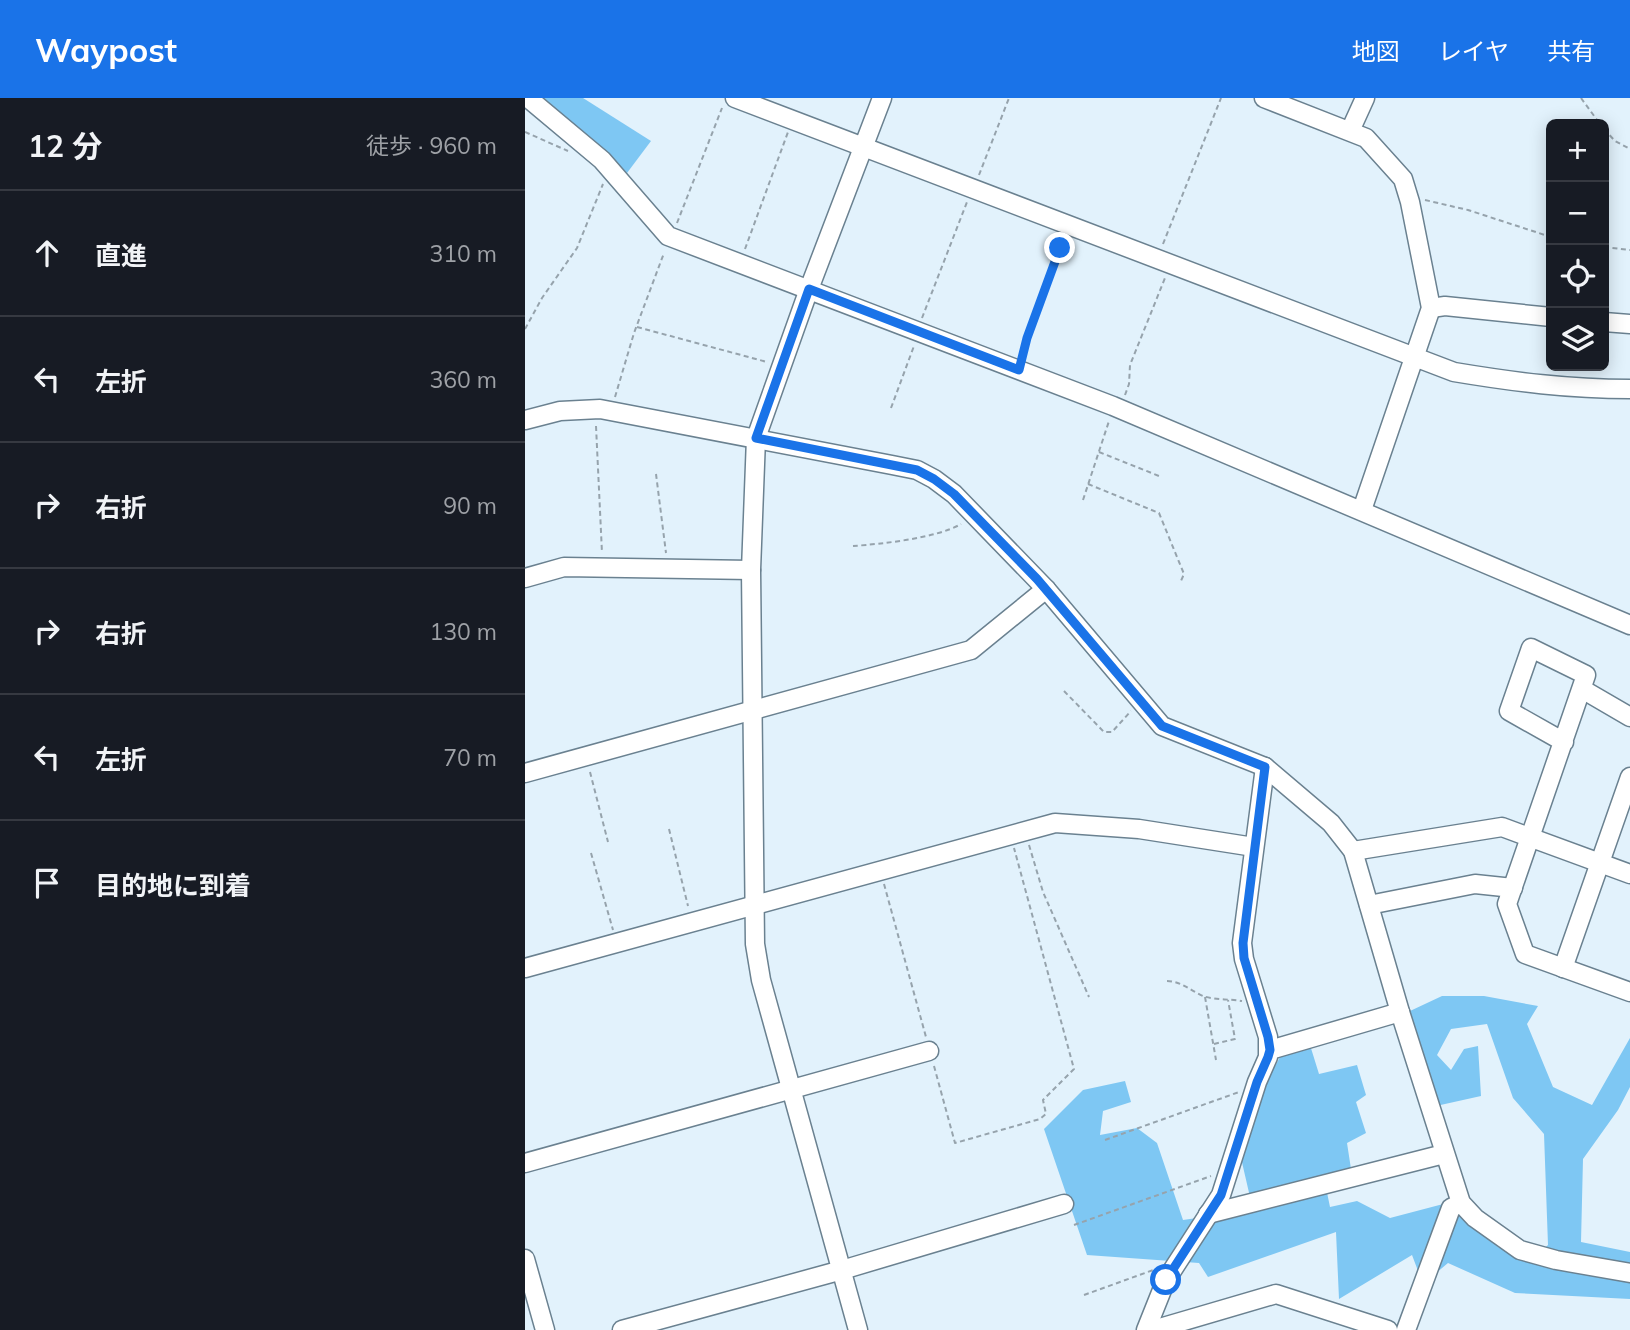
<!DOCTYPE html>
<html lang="ja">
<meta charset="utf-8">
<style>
:root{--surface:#171b24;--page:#242831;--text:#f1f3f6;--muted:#9ea1a6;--line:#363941;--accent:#1a73e8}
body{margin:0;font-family:Mulish,"Noto Sans JP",sans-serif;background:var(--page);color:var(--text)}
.controls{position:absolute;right:21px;top:21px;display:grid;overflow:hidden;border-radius:10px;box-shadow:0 4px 18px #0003}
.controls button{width:63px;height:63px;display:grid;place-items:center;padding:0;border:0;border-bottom:2px solid var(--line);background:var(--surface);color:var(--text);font:35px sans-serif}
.stop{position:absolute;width:21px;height:21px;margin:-16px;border:5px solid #1a73e8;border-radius:50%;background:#fff}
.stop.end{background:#1a73e8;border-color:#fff;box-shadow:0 2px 7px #0008}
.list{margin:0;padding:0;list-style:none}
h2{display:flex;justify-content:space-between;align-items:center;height:91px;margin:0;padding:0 28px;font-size:30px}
h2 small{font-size:23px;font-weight:400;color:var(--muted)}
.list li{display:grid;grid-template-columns:46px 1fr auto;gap:21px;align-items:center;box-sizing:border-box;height:126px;padding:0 28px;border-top:2px solid var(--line)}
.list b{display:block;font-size:26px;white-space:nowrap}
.list em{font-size:23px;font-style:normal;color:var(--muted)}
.icon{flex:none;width:38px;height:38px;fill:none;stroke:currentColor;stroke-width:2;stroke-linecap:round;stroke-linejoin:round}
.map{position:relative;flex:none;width:1105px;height:1232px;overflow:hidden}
header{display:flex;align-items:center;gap:42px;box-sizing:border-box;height:98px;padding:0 35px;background:var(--accent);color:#fff}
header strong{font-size:33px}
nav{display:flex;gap:38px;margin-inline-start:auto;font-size:24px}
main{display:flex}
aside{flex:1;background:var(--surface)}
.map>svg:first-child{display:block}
.forest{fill:#7ec7f3}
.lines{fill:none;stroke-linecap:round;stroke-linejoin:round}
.minor-casing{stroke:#6a8190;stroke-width:21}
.path{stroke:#96a3ac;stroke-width:2;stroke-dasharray:5 3.5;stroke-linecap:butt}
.minor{stroke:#fff;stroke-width:18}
.route{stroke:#1a73e8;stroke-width:9}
</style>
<header>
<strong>Waypost</strong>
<nav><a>地図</a><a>レイヤ</a><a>共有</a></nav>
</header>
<main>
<aside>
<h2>12 分<small>徒歩 · 960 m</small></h2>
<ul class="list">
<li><svg class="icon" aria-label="ahead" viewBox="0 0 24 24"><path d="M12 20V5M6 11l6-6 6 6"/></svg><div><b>直進</b></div><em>310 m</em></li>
<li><svg class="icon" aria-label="left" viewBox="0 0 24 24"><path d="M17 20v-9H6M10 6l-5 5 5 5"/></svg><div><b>左折</b></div><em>360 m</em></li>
<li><svg class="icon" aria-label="right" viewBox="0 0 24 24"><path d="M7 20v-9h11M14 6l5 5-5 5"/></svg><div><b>右折</b></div><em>90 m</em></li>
<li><svg class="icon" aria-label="right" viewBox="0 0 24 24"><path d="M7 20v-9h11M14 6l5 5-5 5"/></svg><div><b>右折</b></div><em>130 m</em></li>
<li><svg class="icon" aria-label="left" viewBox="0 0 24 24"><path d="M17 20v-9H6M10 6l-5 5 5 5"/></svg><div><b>左折</b></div><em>70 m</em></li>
<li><svg class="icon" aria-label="arrive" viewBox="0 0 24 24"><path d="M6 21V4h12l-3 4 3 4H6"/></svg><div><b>目的地に到着</b></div></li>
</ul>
</aside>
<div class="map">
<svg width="1105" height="1232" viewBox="0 0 1105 1232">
<rect width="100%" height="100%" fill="#e2f2fc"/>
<g class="forest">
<path d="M13 0H58L126 43 102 75Z"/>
<path d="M917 898H959L1013 908 1002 926 1028 989 1067 1007 1105 940V989L1093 1012 1058 1061 1056 1144 1105 1154V1201L990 1195 923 1165 898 1186 887 1157 814 1201 811 1134 683 1179 674 1165 562 1157 519 1031 558 992 600 983 606 1004 578 1013 575 1037 612 1030 632 1045 658 1122 728 1112 716 1060 739 989 755 959 785 947 794 976 832 967 841 997 831 1004 841 1035 822 1045 826 1071 799 1080 805 1109 832 1103 865 1120 922 1105 973 1149 1005 1164 1023 1147 1019 1036 988 1000 962 926 926 931 912 957 926 972 939 951 953 948 956 998 911 1008 885 913Z"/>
</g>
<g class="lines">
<g class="minor-casing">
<g id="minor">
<path d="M3 0 77 62 143 138 588 308 1105 527"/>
<path d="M210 0 929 274C989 284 1044 291 1105 291"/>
<path d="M739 0 841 40 878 81 885 104 906 210 837 412"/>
<path d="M825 33 840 0"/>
<path d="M906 210 920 208 1026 219"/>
<path d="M1079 224 1105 226"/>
<path d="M0 322 35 313 75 311 367 367 392 372 409 381 429 396 521 491 637 628 740 669 806 725 828 753 875 914 936 1105 950 1120 995 1152 1031 1162 1105 1175"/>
<path d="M0 480 39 469 226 472"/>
<path d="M1057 591 1105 619"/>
<path d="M1039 644 984 613 1006 550 1061 577 982 806 1000 856 1105 894"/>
<path d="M0 675 446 552 521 491"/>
<path d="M828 753 977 729 1105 776"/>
<path d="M844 807 950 786 988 790"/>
<path d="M0 870 530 725 614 731 729 749"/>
<path d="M1038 870 1105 679"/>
<path d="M745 952 875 914"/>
<path d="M0 1065 404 953"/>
<path d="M683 1116 919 1056"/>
<path d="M0 1161 20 1232"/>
<path d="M97 1232 317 1172 539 1106"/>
<path d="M333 1232 236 882 230 846 226 472 231 340 284 191 357 0"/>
<path d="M621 1232 641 1182 696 1097 732 984 743 959V939L719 861 717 845 740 669"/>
<path d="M628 1232 751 1196 863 1232"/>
<path d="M881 1232 926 1110 936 1105"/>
</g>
</g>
<g class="path">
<path d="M1056 0 1075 26"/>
<path d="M1079 31 1090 43 1105 51"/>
<path d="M0 34 43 53"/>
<path d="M454 77 484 0"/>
<path d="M900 102 943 112 1026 139"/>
<path d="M152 125 197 10"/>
<path d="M638 146 696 0"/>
<path d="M1079 149 1105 152"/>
<path d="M220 151 263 34"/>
<path d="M397 220 442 104"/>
<path d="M112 229 242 264"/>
<path d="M0 231 17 200 52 150 78 86"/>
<path d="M498 257 540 141"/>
<path d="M600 297 604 286 605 267 640 180"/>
<path d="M90 299 109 235 139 155"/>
<path d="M366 310 389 248"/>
<path d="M71 328 77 455"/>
<path d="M574 354 634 378"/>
<path d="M131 376 141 455"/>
<path d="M563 386 634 415 659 476 655 485"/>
<path d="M558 402 584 323"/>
<path d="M328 448C357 446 412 440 436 426"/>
<path d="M539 593 579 634H587L606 613"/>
<path d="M65 674 83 744"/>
<path d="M144 731 163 808"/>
<path d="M504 747 518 794 564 899"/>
<path d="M66 755 88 832"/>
<path d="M359 786 401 939"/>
<path d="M642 883C656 883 666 893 678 898 689 902 705 901 717 903"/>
<path d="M680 899 691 962"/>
<path d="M689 946 710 941 703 902"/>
<path d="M409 968 430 1045 515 1021 521 1016 518 1002 549 971 489 750"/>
<path d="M580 1042 714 994"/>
<path d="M549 1127 686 1078"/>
<path d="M559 1197 631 1171"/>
</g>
<use href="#minor" class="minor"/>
</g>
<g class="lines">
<path class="route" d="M535 150 502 240 494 272 284 191 231 340 392 372 409 381 429 396 512 481 637 628 740 669 718 845 719 860 743 939 745 952 743 959 732 984 696 1097 641 1182"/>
</g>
</svg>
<div class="controls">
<button>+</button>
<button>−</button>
<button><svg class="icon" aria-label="locate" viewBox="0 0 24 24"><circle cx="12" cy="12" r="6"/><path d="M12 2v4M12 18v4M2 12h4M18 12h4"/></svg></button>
<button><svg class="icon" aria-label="layers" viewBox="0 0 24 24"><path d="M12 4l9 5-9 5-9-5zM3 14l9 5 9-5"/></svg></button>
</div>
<div class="stop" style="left:641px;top:1182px"></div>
<div class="stop end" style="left:535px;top:150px"></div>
</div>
</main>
